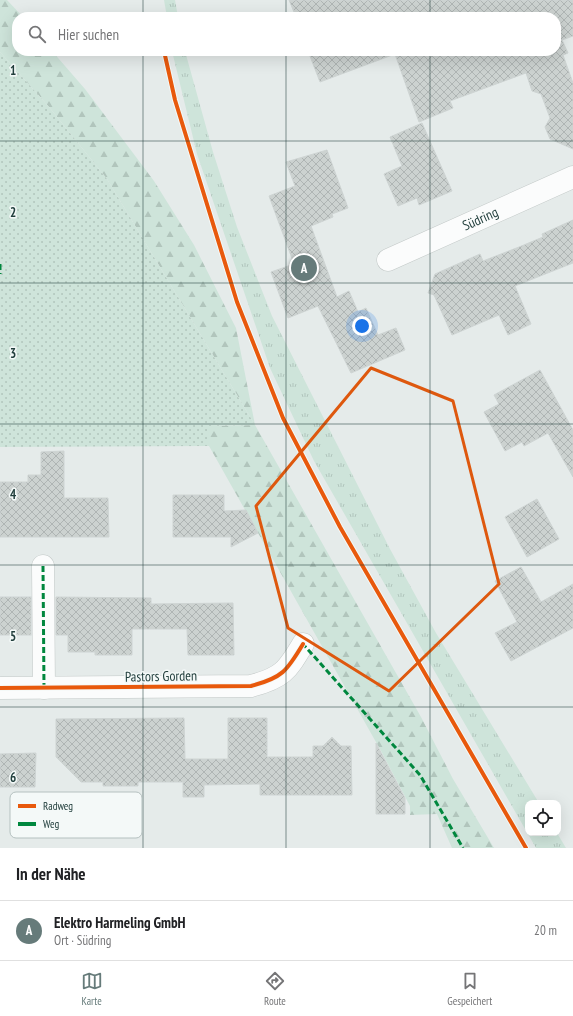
<!DOCTYPE html>
<html lang="de">
<meta charset="utf-8">
<style>
:root{--surface:#fff;--page:#f2f2f2;--text:#202124;--muted:#757577;--line:#e0e0e0;--accent:#667b7a}
body{margin:0;font-family:"PT Sans Narrow",sans-serif;background:var(--page);color:var(--text)}
.controls{position:absolute;right:12px;bottom:12px;display:grid;overflow:hidden;border-radius:8px;box-shadow:0 4px 16px #0002}
.controls button{width:36px;height:36px;display:grid;place-items:center;padding:0;border:0;border-bottom:1px solid var(--line);background:var(--surface);color:var(--text);font:20px sans-serif}
.you{position:absolute;left:362px;top:326px;width:14px;height:14px;margin:-10px;border:3px solid #fff;border-radius:50%;background:#1a73e8;box-shadow:0 0 0 6px #1a73e833}
.badge{display:grid;place-items:center;width:26px;height:26px;border-radius:50%;background:var(--accent);color:#fff;font-size:13px;font-weight:700}
.pin{position:absolute;translate:-50% -50%;border:2px solid #fff;box-shadow:0 1px 4px #0006}
.list{margin:0;padding:0;list-style:none}
h2{display:flex;justify-content:space-between;align-items:center;height:52px;margin:0;padding:0 16px;font-size:17px}
h2 small{font-size:13px;font-weight:400;color:var(--muted)}
.list li{display:grid;grid-template-columns:26px 1fr auto;gap:12px;align-items:center;box-sizing:border-box;height:60px;padding:0 16px;border-top:1px solid var(--line)}
.list b{display:block;font-size:15px;white-space:nowrap}
.list p{margin:0;font-size:13px;white-space:nowrap;color:var(--muted)}
.list em{font-size:13px;font-style:normal;color:var(--muted)}
.icon{flex:none;width:22px;height:22px;fill:none;stroke:currentColor;stroke-width:2;stroke-linecap:round;stroke-linejoin:round}
.map{position:relative;flex:none;width:573px;height:848px;overflow:hidden}
.search{position:absolute;background:var(--surface);box-shadow:0 4px 16px #0002;left:12px;right:12px;top:12px;height:44px;display:flex;align-items:center;gap:10px;box-sizing:border-box;padding:0 14px;border-radius:16px;color:var(--muted);font-size:15px}
.sheet{height:112px;background:var(--surface)}
nav{display:flex;justify-content:space-around;align-items:center;box-sizing:border-box;height:56px;border-top:1px solid var(--line);background:var(--surface);font-size:11px;color:var(--muted)}
nav a{display:grid;justify-items:center;gap:2px}
nav .on{color:var(--accent)}
.map>svg:first-child{display:block}
.grass{fill:url(#grass-tufts)}
.forest{fill:url(#forest-firs)}
.garden{fill:url(#garden-dots)}
.building{fill:url(#building-cross-hatch);stroke:#ced4d3}
.lines{fill:none;stroke-linecap:round;stroke-linejoin:round}
.minor-casing{stroke:#c2c8c7;stroke-width:23}
.minor{stroke:#fbfcfc;stroke-width:22}
.quiet{stroke:#00873e;stroke-width:3;stroke-dasharray:6 3;stroke-linecap:butt}
.cycleway-casing{stroke:#f4f9f8;stroke-width:6}
.cycleway{stroke:#e8590c;stroke-width:4}
.marked{fill:none;stroke:#de580e;stroke-width:3;stroke-linejoin:round}
.grid{fill:none;stroke:#223f3d;stroke-width:1;stroke-opacity:0.55}
.labels{text-anchor:middle;dominant-baseline:central;stroke-width:3;stroke-linejoin:round;paint-order:stroke}
.street-label{font-size:14px;fill:#223f3d;stroke:#f4f9f8}
.key{fill:#f4f9f8;stroke:#b5c1c0;stroke-width:1}
.key-label{font-size:11px;fill:#223f3d}
.grid-label{font-size:13px;text-anchor:middle;font-weight:bold;fill:#223f3d;stroke:#f4f9f8;stroke-width:3;stroke-linejoin:round;paint-order:stroke}
</style>
<div class="map">
<svg width="573" height="848" viewBox="0 0 573 848">
<defs>
<pattern id="grass-tufts" width="24" height="20" patternUnits="userSpaceOnUse"><rect width="24" height="20" fill="#cee4da"/><path d="M3 7l-1-3M5 7V3M7 7l1-3M15 17l-1-3M17 17v-4M19 17l1-3" fill="none" stroke="#b1c5bc"/></pattern>
<pattern id="forest-firs" width="22" height="20" patternUnits="userSpaceOnUse"><rect width="22" height="20" fill="#cee4da"/><path d="M5 1l3.5 6h-7zM16 11l3.5 6h-7z" fill="#b1c5bc"/></pattern>
<pattern id="garden-dots" width="8" height="8" patternUnits="userSpaceOnUse"><rect width="8" height="8" fill="#cee4da"/><path d="M2 2h.1M6 6h.1" fill="none" stroke="#b1c5bc" stroke-width="1.8" stroke-linecap="round"/></pattern>
<pattern id="building-cross-hatch" width="8" height="8" patternUnits="userSpaceOnUse"><rect width="8" height="8" fill="#ccd2d0"/><path d="M0 0l8 8M0 8l8-8" fill="none" stroke="#afb5b4"/></pattern>
</defs>
<rect width="100%" height="100%" fill="#e5ebea"/>
<g class="grass">
<path d="M164 0H175L178 17H167Z"/>
<path d="M172 51H185L213 152 237 227 272 316 390 549 436 633 539 803H528V833H557L566 848H536L314 461 270 368 197 154Z"/>
</g>
<path class="forest" d="M0 0H7L23 17H17V51H52L85 89 154 181 194 245 236 328 255 425 421 717 453 779 494 848H452L437 814 410 815V806L381 751 209 446V426L255 425 107 179 49 107 0 52Z"/>
<path class="garden" d="M0 52 49 107 107 179 255 425 209 426V446L0 447Z"/>
<g class="building">
<path d="M289 0H573V36L562 40 568 53 563 55 573 83V149L550 139 545 127 550 118 541 94 532 91 526 73 450 101 453 108 419 122 395 54 320 82 308 51H556V17H296Z"/>
<path d="M422 123 452 191 419 205 417 198 398 206 384 174 402 166 390 137Z"/>
<path d="M327 150 348 208 332 214 333 217 311 226 337 297 349 291 358 312 366 308 378 335 396 328 405 350 351 373 318 306 288 318 271 272 294 264 269 196 295 186 286 162Z"/>
<path d="M573 220V263L515 286 531 324 508 335 499 315 452 335 434 295 428 293 435 274 480 254 483 261 519 247 543 237 542 234Z"/>
<path d="M540 370 573 430V477L548 433 524 446 522 442 505 451 484 412 499 404 494 395Z"/>
<path d="M64 451V498H108L109 537H0V482H28V475H41V452Z"/>
<path d="M173 495H224V511L246 510 258 533 231 547V537H173Z"/>
<path d="M537 499 559 539 527 557 505 517Z"/>
<path d="M521 567 541 602 573 584V628L511 661 495 633 517 622 495 581Z"/>
<rect x="0" y="597" width="31" height="38"/>
<path d="M56 597 151 598V604L233 603 234 655H188L187 629H132V655H95V652H68V635H56Z"/>
<path d="M184 718 185 759H228V718H267V757H313V746H323L332 737 341 746H351L352 795H260V784L204 785V797H183V782H138V786H103V782H81L56 757V719Z"/>
<path d="M376 743 405 798V814H376Z"/>
<path d="M36 753 35 787H0V754Z"/>
</g>
<g class="lines">
<g class="minor-casing">
<g id="minor">
<path id="s1" d="M388 260 573 177"/>
<path d="M43 566 44 688"/>
<path d="M0 688 251 686C282 678 287 671 303 644"/>
</g>
</g>
<use href="#minor" class="minor"/>
<g class="quiet">
<path d="M0 264V274"/>
<path d="M43 566 44 688"/>
<path d="M302 645 303 644 420 775 463 848"/>
</g>
<g class="cycleway-casing">
<g id="cycleway">
<path d="M164 51 175 100 237 302 283 418 340 527 526 848"/>
<path d="M0 688 251 686C282 678 287 671 303 644"/>
</g>
</g>
<use href="#cycleway" class="cycleway"/>
</g>
<path class="marked" d="M371 368 453 401 499 584 389 691 288 628 256 506Z"/>
<path class="grid" d="M143 0V17M286 0V17M430 0V17M143 51V848M286 51V848M430 51V848M0 141H573M0 283H573M0 424H573M0 565H573M0 707H573"/>
<g class="labels">
<g class="street-label">
<text stroke="none"><textPath href="#s1" startOffset="101">Südring</textPath></text>
<text transform="translate(161 676) rotate(-1)">Pastors Gorden</text>
</g>
</g>
<rect x="10" y="792" width="132" height="46" rx="6" class="key"/>
<rect x="18" y="804" width="18" height="4" fill="#e8590c"/>
<rect x="18" y="822" width="18" height="4" fill="#00873e"/>
<g class="key-label">
<text x="43" y="810">Radweg</text>
<text x="43" y="828">Weg</text>
</g>
<g class="grid-label">
<text x="13" y="75">1</text>
<text x="13" y="217">2</text>
<text x="13" y="358">3</text>
<text x="13" y="499">4</text>
<text x="13" y="641">5</text>
<text x="13" y="782">6</text>
</g>
</svg>
<div class="controls">
<button><svg class="icon" aria-label="locate" viewBox="0 0 24 24"><circle cx="12" cy="12" r="6"/><path d="M12 2v4M12 18v4M2 12h4M18 12h4"/></svg></button>
</div>
<div class="you"></div>
<div class="pin badge" style="left:304px;top:268px">A</div>
<div class="search"><svg class="icon" aria-label="search" viewBox="0 0 24 24"><circle cx="10" cy="10" r="6"/><path d="M15 15l6 6"/></svg>Hier suchen</div>
</div>
<section class="sheet">
<h2>In der Nähe<small></small></h2>
<ul class="list">
<li><span class="badge">A</span><div><b>Elektro Harmeling GmbH</b><p>Ort · Südring</p></div><em>20 m</em></li>
</ul>
</section>
<nav>
<a class="on"><svg class="icon" aria-label="map" viewBox="0 0 24 24"><path d="M3 6l6-2 6 2 6-2v14l-6 2-6-2-6 2zM9 4v14M15 6v14"/></svg>Karte</a>
<a><svg class="icon" aria-label="directions" viewBox="0 0 24 24"><path d="M12 3l9 9-9 9-9-9zM9 14v-3h6M13 9l2 2-2 2"/></svg>Route</a>
<a><svg class="icon" aria-label="saved" viewBox="0 0 24 24"><path d="M7 4h10v16l-5-4-5 4z"/></svg>Gespeichert</a>
</nav>
